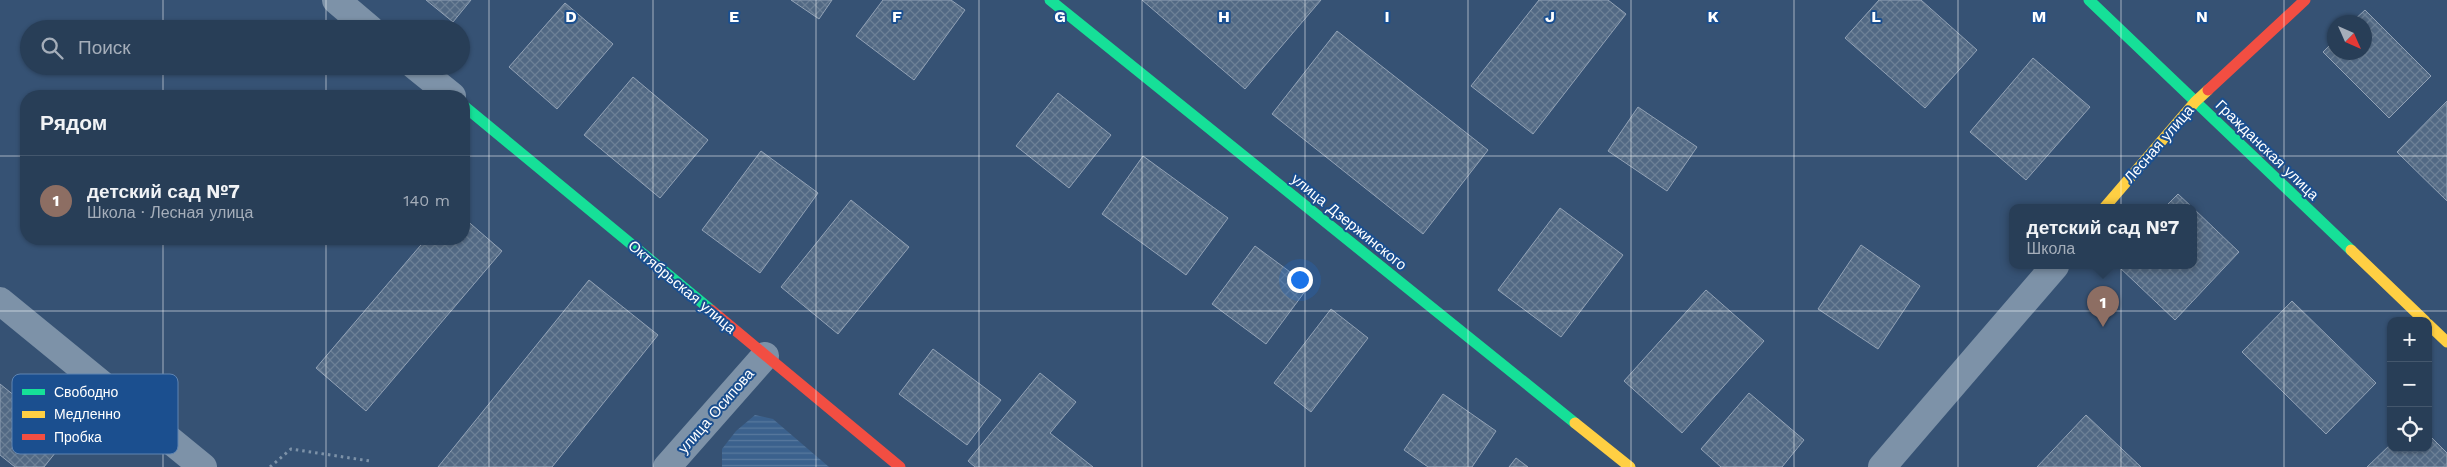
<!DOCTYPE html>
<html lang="ru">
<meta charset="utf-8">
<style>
:root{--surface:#283e57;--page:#30455d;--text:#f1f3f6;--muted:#a5aeba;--line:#44576d;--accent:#8c9099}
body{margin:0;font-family:"Work Sans",sans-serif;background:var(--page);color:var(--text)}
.controls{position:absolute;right:15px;bottom:15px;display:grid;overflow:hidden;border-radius:10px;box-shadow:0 1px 4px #0004}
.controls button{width:45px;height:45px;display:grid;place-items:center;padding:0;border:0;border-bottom:1px solid var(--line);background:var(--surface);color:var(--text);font:25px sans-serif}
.compass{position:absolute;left:2327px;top:15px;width:45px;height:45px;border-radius:50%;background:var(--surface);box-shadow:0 1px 4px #0004;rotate:135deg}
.you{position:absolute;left:1299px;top:279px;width:18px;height:18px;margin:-12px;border:4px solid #fff;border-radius:50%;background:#1a73e8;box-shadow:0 0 0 8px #1a73e833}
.badge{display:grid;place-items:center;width:32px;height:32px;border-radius:50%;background:var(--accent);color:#fff;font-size:16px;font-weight:700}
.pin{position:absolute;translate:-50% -41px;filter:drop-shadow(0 1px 2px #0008)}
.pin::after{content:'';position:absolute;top:26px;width:18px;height:15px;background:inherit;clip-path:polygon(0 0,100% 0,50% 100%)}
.popup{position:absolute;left:2009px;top:204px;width:188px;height:65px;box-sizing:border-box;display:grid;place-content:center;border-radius:10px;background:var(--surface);filter:drop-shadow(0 1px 4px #0005);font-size:16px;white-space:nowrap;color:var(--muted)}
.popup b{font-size:19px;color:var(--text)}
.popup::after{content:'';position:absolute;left:50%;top:100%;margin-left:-10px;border:10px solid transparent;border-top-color:var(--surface)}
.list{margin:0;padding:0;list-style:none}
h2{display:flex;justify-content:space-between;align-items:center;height:65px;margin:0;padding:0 20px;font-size:21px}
h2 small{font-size:16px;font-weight:400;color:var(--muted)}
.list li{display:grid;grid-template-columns:32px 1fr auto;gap:15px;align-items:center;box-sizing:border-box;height:90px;padding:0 20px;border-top:1px solid var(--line)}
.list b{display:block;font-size:19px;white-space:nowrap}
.list p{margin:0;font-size:16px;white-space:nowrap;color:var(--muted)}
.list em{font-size:16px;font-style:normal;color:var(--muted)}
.icon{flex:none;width:28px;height:28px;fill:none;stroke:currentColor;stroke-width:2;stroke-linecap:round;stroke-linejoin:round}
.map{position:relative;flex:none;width:2447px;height:467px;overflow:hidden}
.search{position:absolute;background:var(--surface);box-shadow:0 1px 4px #0004;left:20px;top:20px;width:450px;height:55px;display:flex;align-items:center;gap:12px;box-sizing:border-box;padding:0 18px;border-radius:28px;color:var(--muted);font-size:19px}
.panel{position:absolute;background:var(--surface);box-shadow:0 1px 4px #0004;left:20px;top:90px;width:450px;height:155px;border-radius:20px}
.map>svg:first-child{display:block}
.water{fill:url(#water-rules)}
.building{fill:url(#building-cross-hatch);stroke:#92a2b6}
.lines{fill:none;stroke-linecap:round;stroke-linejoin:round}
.path{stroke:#7d92a8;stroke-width:3;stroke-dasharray:2.5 4;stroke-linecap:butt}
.street{stroke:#7d92a8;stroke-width:28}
.fast{stroke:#16e098;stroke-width:11}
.slow{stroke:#ffcf43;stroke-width:11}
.jam{stroke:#f24e42;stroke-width:11}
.grid{fill:none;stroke:#fff;stroke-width:1;stroke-opacity:0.55}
.labels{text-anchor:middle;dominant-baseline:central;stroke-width:4;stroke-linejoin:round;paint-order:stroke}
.street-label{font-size:15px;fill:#fff;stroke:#1b4f8f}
.key{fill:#1b4f8f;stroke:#5f84b1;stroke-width:1}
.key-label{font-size:14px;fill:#fff}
.grid-label{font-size:16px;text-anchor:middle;font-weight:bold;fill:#fff;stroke:#1b4f8f;stroke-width:4;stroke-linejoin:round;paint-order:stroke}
</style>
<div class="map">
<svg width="2447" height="467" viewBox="0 0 2447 467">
<defs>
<pattern id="water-rules" width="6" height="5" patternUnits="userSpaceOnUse" patternTransform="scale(1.25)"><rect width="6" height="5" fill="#3b618d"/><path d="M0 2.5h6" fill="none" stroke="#58799e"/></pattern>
<pattern id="building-cross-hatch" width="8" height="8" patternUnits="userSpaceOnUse" patternTransform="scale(1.25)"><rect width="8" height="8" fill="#526984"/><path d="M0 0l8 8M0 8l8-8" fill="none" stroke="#6c8096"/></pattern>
</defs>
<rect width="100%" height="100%" fill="#365274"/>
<path class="water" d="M755 415 773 419 829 467H722V449L736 431Z"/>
<g class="building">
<path d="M426 0H471L453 22Z"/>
<path d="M791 0H832L819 19Z"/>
<path d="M883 0H951L965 10 914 80 856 36Z"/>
<path d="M1142 0H1321L1245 89Z"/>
<path d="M1539 0H1608L1626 14 1533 134 1471 86Z"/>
<path d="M1879 0H1921L1977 50 1925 108 1845 38Z"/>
<path d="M565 3 613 44 557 109 509 67Z"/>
<path d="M2365 10 2431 76 2389 118 2323 52 2334 41V52H2364V22H2352Z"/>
<path d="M1337 31 1488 150 1423 234 1272 114Z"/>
<path d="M2033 58 2090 107 2026 180 1970 132Z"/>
<path d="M633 77 708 140 660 198 584 135Z"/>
<path d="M1058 93 1111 135 1069 188 1016 146Z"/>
<path d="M2447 101V201L2397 152Z"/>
<path d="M1638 107 1697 147 1667 191 1608 151Z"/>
<path d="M761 151 818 193 760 273 702 230Z"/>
<path d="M1143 156 1228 218 1186 275 1102 214Z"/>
<path d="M2178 194 2193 208H2164Z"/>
<path d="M851 200 909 247 838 334 781 287Z"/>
<path d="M1560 208 1623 255 1561 337 1498 290Z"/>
<path d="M2193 208 2239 252 2175 320 2118 266H2193Z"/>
<path d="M464 218 502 251 366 411 316 368 426 239H464Z"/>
<path d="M1861 245 1920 286 1878 349 1818 309Z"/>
<path d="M1255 246 1309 286 1266 344 1212 304Z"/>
<path d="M589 280 658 335 552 467H438Z"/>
<path d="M1706 290 1764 341 1682 433 1624 381Z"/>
<path d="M2292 301 2376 383 2326 434 2242 352Z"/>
<path d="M1331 309 1368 338 1311 412 1274 383Z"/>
<path d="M933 349 1001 400 967 445 899 394Z"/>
<path d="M1040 373 1076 402 1050 433 1093 467H975L968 461Z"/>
<path d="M0 384 67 438 44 467H15L0 455Z"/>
<path d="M1749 393 1804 440 1782 467H1721L1701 449Z"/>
<path d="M1443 394 1496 431 1472 467H1428L1404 450Z"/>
<path d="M2086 415 2141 467H2037Z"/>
<path d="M2428 434 2447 453V467H2367L2391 444V448H2428Z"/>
<path d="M1516 458 1528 467H1509Z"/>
</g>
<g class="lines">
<path class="path" d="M270 467 291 449 370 461"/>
<g class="street">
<path d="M336 0 370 29"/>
<path d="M415 66 452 96"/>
<path d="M0 301 203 467"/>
<path d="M667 467 765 356"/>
<path d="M1882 467 2055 266"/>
</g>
<g class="fast">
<path d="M1050 0 1575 423"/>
<path d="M2089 0 2351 250"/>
<path d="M464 106 711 310"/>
</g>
<g class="slow">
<path d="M2104 208 2195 102 2208 90"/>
<path d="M2351 250 2425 321"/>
<path d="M2428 324 2447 342"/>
<path d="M1575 423 1630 467"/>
</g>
<g class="jam">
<path d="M2208 90 2305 0"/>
<path d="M711 310 900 467"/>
</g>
</g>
<path class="grid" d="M163 0V29M326 0V29M489 0V467M653 0V467M816 0V467M979 0V467M1142 0V467M1305 0V467M1468 0V467M1631 0V467M1794 0V467M1958 0V467M2121 0V467M2284 0V467M163 66V96M326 66V96M0 156H26M464 156H2447M163 239V467M326 239V467M0 311H2447"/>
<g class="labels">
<g class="street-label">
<text transform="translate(2159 144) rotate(-49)">Лесная улица</text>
<text transform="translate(2267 150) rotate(44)">Гражданская улица</text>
<text transform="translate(1349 222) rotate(39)">улица Дзержинского</text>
<text transform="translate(682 287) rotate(40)">Октябрьская улица</text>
<text transform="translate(716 411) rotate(-49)">улица Осипова</text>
</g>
</g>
<rect x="12" y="374" width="166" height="80" rx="8" class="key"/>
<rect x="22" y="389" width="23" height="6" fill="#16e098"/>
<rect x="22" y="411" width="23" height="7" fill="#ffcf43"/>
<rect x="22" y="434" width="23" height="6" fill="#f24e42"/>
<g class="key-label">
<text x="54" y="397">Свободно</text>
<text x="54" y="419">Медленно</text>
<text x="54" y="442">Пробка</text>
</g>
<g class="grid-label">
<text x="571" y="22">D</text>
<text x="734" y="22">E</text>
<text x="897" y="22">F</text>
<text x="1060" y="22">G</text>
<text x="1224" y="22">H</text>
<text x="1387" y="22">I</text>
<text x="1550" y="22">J</text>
<text x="1713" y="22">K</text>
<text x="1876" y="22">L</text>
<text x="2039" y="22">M</text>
<text x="2202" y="22">N</text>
</g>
</svg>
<div class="controls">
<button>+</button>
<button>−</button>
<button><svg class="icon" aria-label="locate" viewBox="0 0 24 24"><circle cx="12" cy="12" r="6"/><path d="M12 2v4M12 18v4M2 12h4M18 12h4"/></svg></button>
</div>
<svg class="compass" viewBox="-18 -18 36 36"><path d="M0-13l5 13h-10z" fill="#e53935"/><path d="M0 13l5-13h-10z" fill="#a5aeba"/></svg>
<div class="you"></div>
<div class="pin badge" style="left:2103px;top:327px;background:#8d6e63">1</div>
<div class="popup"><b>детский сад №7</b>Школа</div>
<div class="search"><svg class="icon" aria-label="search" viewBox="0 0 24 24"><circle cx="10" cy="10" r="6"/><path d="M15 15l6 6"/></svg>Поиск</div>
<section class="panel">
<h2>Рядом<small></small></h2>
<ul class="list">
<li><span class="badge" style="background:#8d6e63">1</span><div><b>детский сад №7</b><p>Школа · Лесная улица</p></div><em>140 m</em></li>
</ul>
</section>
</div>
